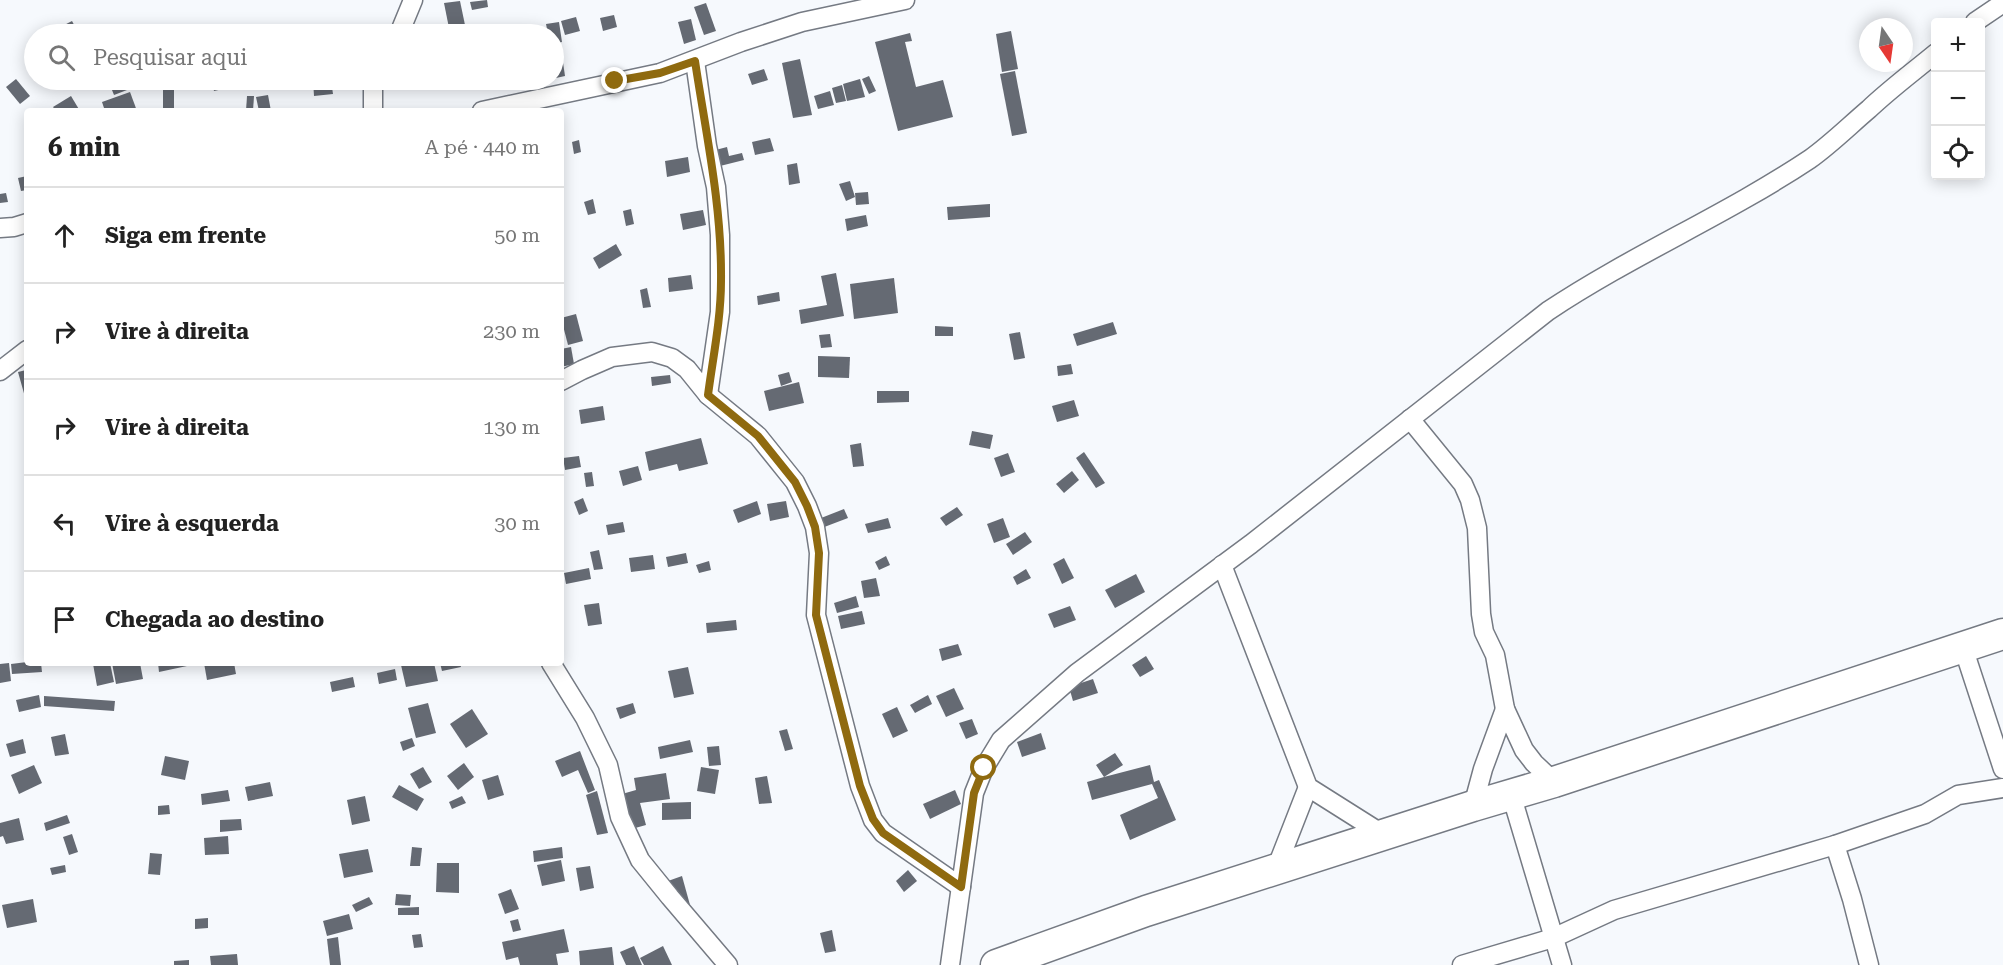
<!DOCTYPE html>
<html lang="pt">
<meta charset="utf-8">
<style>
:root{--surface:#fff;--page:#f2f2f2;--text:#222;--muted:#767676;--line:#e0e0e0}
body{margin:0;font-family:"Roboto Serif",serif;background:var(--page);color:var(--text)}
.controls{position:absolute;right:18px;top:18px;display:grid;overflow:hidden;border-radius:6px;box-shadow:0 3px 15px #0003}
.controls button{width:54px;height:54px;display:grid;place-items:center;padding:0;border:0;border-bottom:2px solid var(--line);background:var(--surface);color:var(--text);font:30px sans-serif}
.compass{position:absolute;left:1859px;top:18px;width:54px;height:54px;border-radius:50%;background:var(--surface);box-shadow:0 3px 15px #0003;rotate:167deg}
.stop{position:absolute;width:18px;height:18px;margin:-14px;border:4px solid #8f6a0f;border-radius:50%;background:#fff}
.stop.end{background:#8f6a0f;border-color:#fff;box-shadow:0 2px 6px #0008}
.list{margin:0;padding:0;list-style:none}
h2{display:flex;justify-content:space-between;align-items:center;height:78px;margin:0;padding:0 24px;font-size:26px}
h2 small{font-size:20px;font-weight:400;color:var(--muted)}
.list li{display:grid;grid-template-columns:39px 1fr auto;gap:18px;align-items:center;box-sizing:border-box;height:96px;padding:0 24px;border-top:2px solid var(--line)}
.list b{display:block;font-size:22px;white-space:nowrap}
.list em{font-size:20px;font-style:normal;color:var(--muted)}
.icon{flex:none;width:33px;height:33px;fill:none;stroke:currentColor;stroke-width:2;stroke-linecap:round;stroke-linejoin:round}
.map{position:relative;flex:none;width:2003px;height:965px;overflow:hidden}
.search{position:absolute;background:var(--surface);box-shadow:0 3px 15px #0003;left:24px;top:24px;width:540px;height:66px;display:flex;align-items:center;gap:15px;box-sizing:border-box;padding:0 21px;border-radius:33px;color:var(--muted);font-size:22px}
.panel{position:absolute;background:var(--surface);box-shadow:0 3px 15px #0003;left:24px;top:108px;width:540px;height:558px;border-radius:6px}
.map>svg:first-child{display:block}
.building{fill:#656a73}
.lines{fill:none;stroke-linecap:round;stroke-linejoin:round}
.minor-casing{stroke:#757a83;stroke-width:21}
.primary-casing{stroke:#757a83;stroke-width:33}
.minor{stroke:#fff;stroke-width:18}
.primary{stroke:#fff;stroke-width:30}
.route{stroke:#8f6a0f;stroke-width:8}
</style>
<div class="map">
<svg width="2003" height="965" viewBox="0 0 2003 965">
<rect width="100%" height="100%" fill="#f6f9fd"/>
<g class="building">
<path d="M487 0 488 7 472 10 470 2Z"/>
<path d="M460 1 465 25 449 28 444 3Z"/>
<path d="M706 3 716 31 704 35 694 7Z"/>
<path d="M614 15 617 27 603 31 600 18Z"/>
<path d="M576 17 580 31 565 35 561 21Z"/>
<path d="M691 19 696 40 684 44 678 22Z"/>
<path d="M72 21 79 34H47Z"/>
<path d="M559 22 562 42 554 44V34H548L546 24Z"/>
<path d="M349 31V34H324L323 32Z"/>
<path d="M1011 31 1018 69 1002 72 996 34Z"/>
<path d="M910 33 912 41 905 42 916 87 943 80 953 117 898 131 875 42Z"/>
<path d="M561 49 565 76 556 78 554 50Z"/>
<path d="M800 59 812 115 793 118 782 63Z"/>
<path d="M764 69 768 80 752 85 748 74Z"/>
<path d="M1015 71 1027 133 1012 136 1000 74Z"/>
<path d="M869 76 876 91 869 94 862 79Z"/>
<path d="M16 79 30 96 20 104 6 87Z"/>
<path d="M860 79 865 97 847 101 843 84Z"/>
<path d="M108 80H138L140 85 114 95Z"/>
<path d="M211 80H235L236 86 214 91Z"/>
<path d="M313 80H331L333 94 314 96Z"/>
<path d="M842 85 846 101 836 103 832 88Z"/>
<path d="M163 90H174V111L163 110Z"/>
<path d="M830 91 834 105 818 109 814 96Z"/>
<path d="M130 92 137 111H105L102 102Z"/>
<path d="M268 95 271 111H259L256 97Z"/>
<path d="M71 96 80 111H56L53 107Z"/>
<path d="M247 96H254L253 111H246Z"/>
<path d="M770 138 774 151 755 155 752 142Z"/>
<path d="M579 140 581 152 574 154 572 142Z"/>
<path d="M727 147 729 156 742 153 744 160 708 169 704 153Z"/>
<path d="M688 157 690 172 667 177 665 161Z"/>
<path d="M797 163 800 183 789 185 787 165Z"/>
<path d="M27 176V190L21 191 18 178Z"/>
<path d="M850 181 855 197 846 201 839 184Z"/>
<path d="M868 192 869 204 856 205 855 193Z"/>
<path d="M6 193 8 202 0 203V194Z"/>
<path d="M593 199 596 213 588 215 584 202Z"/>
<path d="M990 204V217L948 220 947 207Z"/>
<path d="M631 209 634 224 626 226 623 211Z"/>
<path d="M703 210 706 225 683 230 680 214Z"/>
<path d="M866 215 868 226 847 231 845 219Z"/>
<path d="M616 244 622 255 599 269 593 258Z"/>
<path d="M836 273 844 316 801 324 799 310 827 305 821 276Z"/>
<path d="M691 275 693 289 669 292 668 278Z"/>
<path d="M894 278 898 313 854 319 850 284Z"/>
<path d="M647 288 651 307 643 308 640 290Z"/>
<path d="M779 292 780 301 758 305 757 296Z"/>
<path d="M576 314 583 341 568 345 561 318Z"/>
<path d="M1113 322 1117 334 1077 346 1073 334Z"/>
<path d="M935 326 953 327V336H935Z"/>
<path d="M1020 332 1025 358 1014 360 1009 334Z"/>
<path d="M830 334 832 347 821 348 819 335Z"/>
<path d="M571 347 574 364 561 367V349Z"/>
<path d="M818 356 850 357 849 378 818 377Z"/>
<path d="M1071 364 1073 374 1058 376 1057 366Z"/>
<path d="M26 370 27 397H25L18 372Z"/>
<path d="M789 372 792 382 781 386 778 375Z"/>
<path d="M670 375 671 383 652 386 651 377Z"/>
<path d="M799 382 804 403 769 411 764 391Z"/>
<path d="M877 391H909V402L877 403Z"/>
<path d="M1074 400 1079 416 1057 422 1052 406Z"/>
<path d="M603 406 605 420 581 424 579 410Z"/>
<path d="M972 431 993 435 990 449 969 445Z"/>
<path d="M701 438 708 464 679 471 677 464 649 471 645 452Z"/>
<path d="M861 443 864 466 853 467 850 445Z"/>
<path d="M1084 452 1105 483 1096 488 1076 458Z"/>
<path d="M1008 453 1015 472 1001 477 994 458Z"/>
<path d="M579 456 581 467 565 470 563 458Z"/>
<path d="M638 466 642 480 623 486 619 471Z"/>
<path d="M1072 471 1079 480 1064 493 1056 484Z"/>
<path d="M592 472 594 486 586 487 584 473Z"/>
<path d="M583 498 588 511 579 515 574 502Z"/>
<path d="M757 501 761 514 738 523 733 510Z"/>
<path d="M786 501 789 517 770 521 767 504Z"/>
<path d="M957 507 963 515 946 526 940 518Z"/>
<path d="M844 509 848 518 819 529 816 520Z"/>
<path d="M888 518 891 528 868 533 865 524Z"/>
<path d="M1003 518 1010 537 994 543 987 524Z"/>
<path d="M623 522 625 532 608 535 606 525Z"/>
<path d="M1025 532 1032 542 1013 555 1006 544Z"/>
<path d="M599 550 603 569 594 570 590 552Z"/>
<path d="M686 553 688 563 668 567 666 557Z"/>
<path d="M653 555 655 569 631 572 629 558Z"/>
<path d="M886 556 890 565 879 570 875 562Z"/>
<path d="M1064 558 1074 578 1062 584 1053 564Z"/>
<path d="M709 561 711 570 699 573 696 565Z"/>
<path d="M589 568 591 579 566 584 564 573Z"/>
<path d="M1026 569 1031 578 1017 585 1013 577Z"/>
<path d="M1136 574 1145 592 1115 608 1105 590Z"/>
<path d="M876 578 880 596 864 598 861 581Z"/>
<path d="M856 596 859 607 837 613 834 603Z"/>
<path d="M599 603 602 624 588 626 584 605Z"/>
<path d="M1070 606 1076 620 1054 628 1048 614Z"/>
<path d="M862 611 865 624 841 629 838 616Z"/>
<path d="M736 620 737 630 707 633 706 623Z"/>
<path d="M958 644 962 655 942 661 939 649Z"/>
<path d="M1146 656 1154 669 1140 677 1132 665Z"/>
<path d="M27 662 41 663 42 672 12 674 11 664Z"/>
<path d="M9 663 11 681 0 683V664Z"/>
<path d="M110 663 114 682 97 686 93 664Z"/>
<path d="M112 663H140L143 679 116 684Z"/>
<path d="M158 663H186L187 666 159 672Z"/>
<path d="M204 663H234L236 674 207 680Z"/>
<path d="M410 663H434L438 681 406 687 401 665Z"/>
<path d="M440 663H460L461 667 442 671Z"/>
<path d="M688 667 694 694 674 698 668 671Z"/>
<path d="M395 669 397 680 379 684 377 673Z"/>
<path d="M353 677 355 687 332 692 330 682Z"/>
<path d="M1093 679 1098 693 1073 701 1069 687Z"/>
<path d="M954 688 964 709 946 717 936 696Z"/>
<path d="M39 695 41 707 19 712 16 700Z"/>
<path d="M928 695 932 704 915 713 910 705Z"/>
<path d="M44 696 115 701 114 711 44 706Z"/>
<path d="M428 703 436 733 416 738 408 708Z"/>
<path d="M633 703 636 713 620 719 616 708Z"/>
<path d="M897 707 908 731 893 738 882 714Z"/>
<path d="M472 709 488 734 466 748 450 724Z"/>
<path d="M972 719 978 734 966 739 959 723Z"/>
<path d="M787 729 793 749 785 751 779 731Z"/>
<path d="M1041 733 1046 749 1022 757 1017 742Z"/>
<path d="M65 734 69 754 55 756 51 737Z"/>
<path d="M412 738 415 746 403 751 400 742Z"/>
<path d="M23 739 26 753 10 757 6 744Z"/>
<path d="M690 740 693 752 660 759 658 747Z"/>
<path d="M719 746 721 765 709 766 707 747Z"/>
<path d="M580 751 595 790 588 793 578 770 562 777 555 761Z"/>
<path d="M1115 753 1123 765 1104 777 1150 765 1154 782 1159 780 1176 820 1130 840 1120 815 1158 798 1152 784 1092 800 1087 782 1104 777 1096 765Z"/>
<path d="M165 756 189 761 185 780 161 775Z"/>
<path d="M464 763 474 777 458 790 447 776Z"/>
<path d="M34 765 42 783 19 794 11 775Z"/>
<path d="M423 767 432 782 419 789 410 774Z"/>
<path d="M701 767 719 770 715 794 697 791Z"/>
<path d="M666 773 670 799 640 803 646 825 628 830 615 796 636 790 634 778Z"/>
<path d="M498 775 504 795 488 800 482 780Z"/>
<path d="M767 776 772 803 759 804 755 778Z"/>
<path d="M270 782 273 796 248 801 245 787Z"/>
<path d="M399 785 424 799 417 811 392 797Z"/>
<path d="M228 790 230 801 202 805 201 794Z"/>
<path d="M955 790 961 804 930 819 923 804Z"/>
<path d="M597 791 608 833 597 835 586 795Z"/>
<path d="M365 796 370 821 352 825 347 800Z"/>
<path d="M462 796 466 803 452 809 449 802Z"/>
<path d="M691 802V819L662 820V803Z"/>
<path d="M169 805 170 814 158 815V806Z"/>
<path d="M67 815 70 823 46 831 44 823Z"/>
<path d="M19 818 24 840 6 844 3 836 0 837V823Z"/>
<path d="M241 819 242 830 220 832V820Z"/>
<path d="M72 834 78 852 69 855 63 837Z"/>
<path d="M228 836 229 854 205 855 204 838Z"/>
<path d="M412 847 422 848 420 866H410Z"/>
<path d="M562 847 563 858 534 862 533 851Z"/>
<path d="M368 849 373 872 344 878 339 854Z"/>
<path d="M150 853 162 854 160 875 148 874Z"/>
<path d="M561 860 565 881 542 886 537 865Z"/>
<path d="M437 863H459V893L436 892Z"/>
<path d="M65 865 66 872 52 875 50 868Z"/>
<path d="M590 866 594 888 580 891 576 868Z"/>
<path d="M908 870 917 881 904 892 896 881Z"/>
<path d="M682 876 690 905 676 909 668 881Z"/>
<path d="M511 889 519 909 505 914 498 894Z"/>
<path d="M396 894 411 895 410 906 395 905Z"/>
<path d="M369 897 373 904 356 912 352 905Z"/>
<path d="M33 899 37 922 7 928 2 905Z"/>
<path d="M419 907V915H398V908Z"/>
<path d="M349 914 353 929 327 936 323 921Z"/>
<path d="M208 918V928L195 929V919Z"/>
<path d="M518 919 521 930 513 932 510 921Z"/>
<path d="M564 929 569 952 556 954 558 965H520L518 957 506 960 502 942Z"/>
<path d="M832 930 836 951 825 953 820 933Z"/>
<path d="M421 934 423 947 414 948 412 935Z"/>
<path d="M338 937 341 965H330L327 939Z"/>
<path d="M634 946 642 965H626L620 952Z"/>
<path d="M663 946 672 965H644L640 958Z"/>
<path d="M612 947 614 965H580L579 951Z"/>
<path d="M237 954 238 965H211L210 956Z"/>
<path d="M189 960V965H174V961Z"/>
</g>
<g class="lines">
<g class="minor-casing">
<g id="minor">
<path d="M1975 22 2003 3"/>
<path d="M399 34 413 0"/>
<path d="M695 61 707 146 716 187 720 235V312L708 395"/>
<path d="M373 111V87L376 80"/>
<path d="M482 111 660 73 741 42 802 22 905 0"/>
<path d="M0 228 14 227 27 223"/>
<path d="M0 371 27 350"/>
<path d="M561 381 582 370 612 357 652 352 672 358 687 369 708 395 758 436 795 482 807 506 815 527 819 553 816 615 860 786 873 820 883 833 961 887"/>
<path d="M1410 419 1463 484 1470 500 1477 528 1481 614 1484 632 1495 655 1505 709 1524 750 1534 763 1554 782"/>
<path d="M1222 565 1308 787 1384 835"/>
<path d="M1963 647 2003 769"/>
<path d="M551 663 585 718 608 765 620 817 640 860 670 897 728 965"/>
<path d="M1511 794 1562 965"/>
<path d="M1473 806 1483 769 1505 709"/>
<path d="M1835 845 1852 899 1869 965"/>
<path d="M1276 869 1308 787"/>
<path d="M950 965 974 793 984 768 1001 740 1077 673 1251 544 1548 311C1632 255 1726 215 1810 159 1831 144 1849 126 1869 109 1890 89 1913 72 1936 53"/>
<path d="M1462 965 1553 938 1614 910 1835 845 1925 814 1958 795 2003 788"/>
</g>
</g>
<g class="primary-casing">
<path id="primary" d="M996 965 1146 911 1473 806 1554 782 2003 634"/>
</g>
<use href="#minor" class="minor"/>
<use href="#primary" class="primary"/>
</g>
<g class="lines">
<path class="route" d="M615 81 660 73 695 61C706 134 722 206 721 281 721 319 713 357 708 395L758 436 795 482 807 506 815 527 819 553 816 615 860 786 873 819 883 833 961 887 974 793 984 768"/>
</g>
</svg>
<div class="controls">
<button>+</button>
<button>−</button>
<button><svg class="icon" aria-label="locate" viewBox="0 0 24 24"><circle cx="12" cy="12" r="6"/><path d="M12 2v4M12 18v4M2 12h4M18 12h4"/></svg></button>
</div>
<svg class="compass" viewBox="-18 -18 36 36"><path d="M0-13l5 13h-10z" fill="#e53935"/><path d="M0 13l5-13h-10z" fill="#767676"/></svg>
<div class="stop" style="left:984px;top:768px"></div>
<div class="stop end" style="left:615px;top:81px"></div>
<div class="search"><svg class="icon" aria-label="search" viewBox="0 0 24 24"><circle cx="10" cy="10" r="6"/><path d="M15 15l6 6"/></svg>Pesquisar aqui</div>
<section class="panel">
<h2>6 min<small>A pé · 440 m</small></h2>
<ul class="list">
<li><svg class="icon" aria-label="ahead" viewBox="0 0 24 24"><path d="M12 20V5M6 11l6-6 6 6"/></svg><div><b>Siga em frente</b></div><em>50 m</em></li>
<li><svg class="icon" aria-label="right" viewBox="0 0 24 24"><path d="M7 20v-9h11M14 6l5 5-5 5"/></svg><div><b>Vire à direita</b></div><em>230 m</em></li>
<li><svg class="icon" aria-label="right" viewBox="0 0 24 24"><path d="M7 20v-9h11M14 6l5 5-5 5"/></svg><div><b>Vire à direita</b></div><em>130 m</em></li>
<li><svg class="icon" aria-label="left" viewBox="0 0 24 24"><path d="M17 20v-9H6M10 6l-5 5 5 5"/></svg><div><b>Vire à esquerda</b></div><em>30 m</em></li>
<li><svg class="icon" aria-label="arrive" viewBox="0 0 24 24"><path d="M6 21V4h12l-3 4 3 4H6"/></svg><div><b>Chegada ao destino</b></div></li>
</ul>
</section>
</div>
